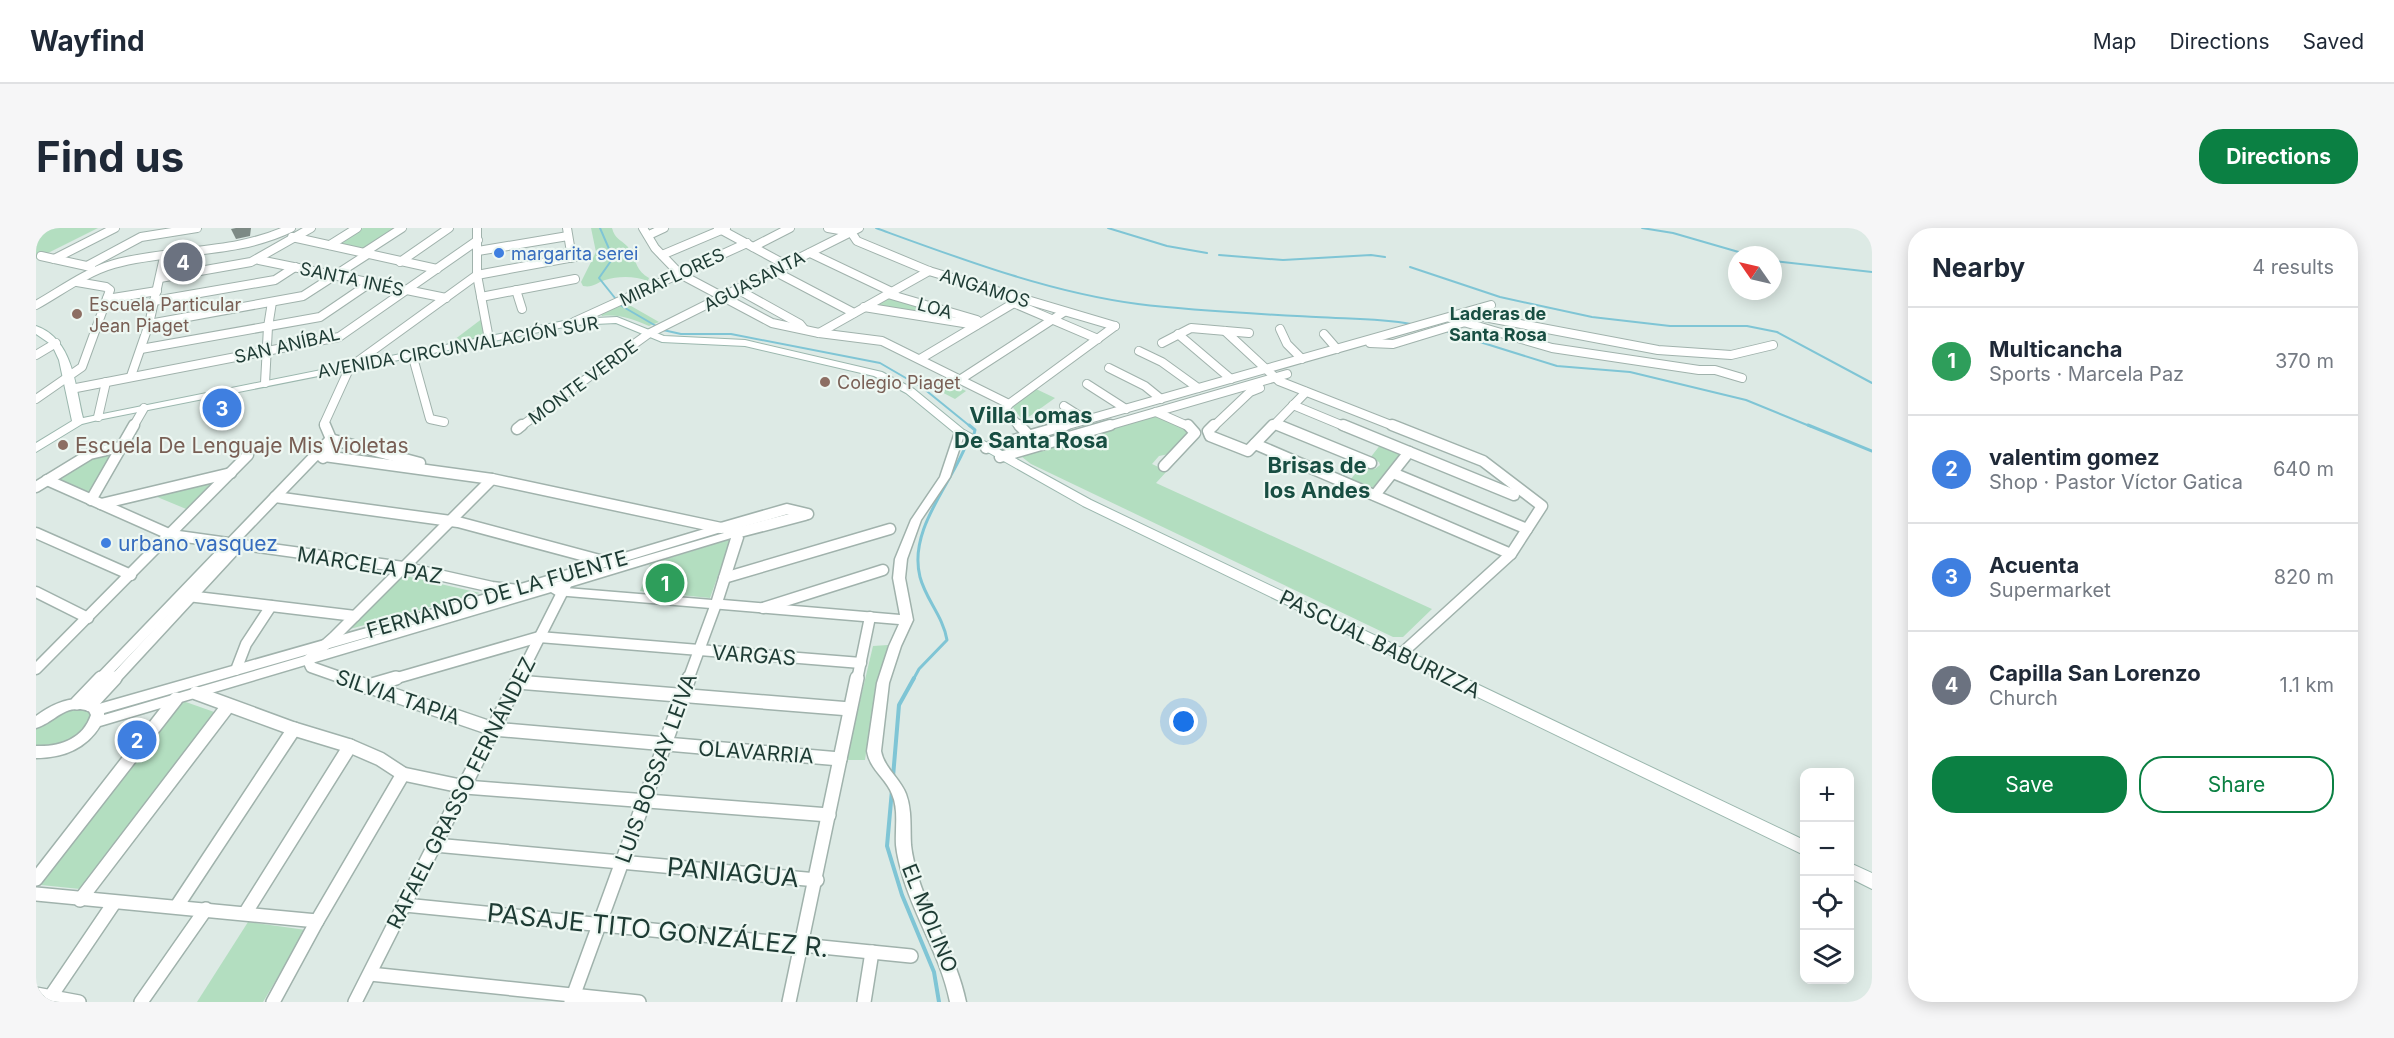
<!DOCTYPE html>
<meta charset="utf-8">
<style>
:root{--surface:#fff;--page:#f6f6f7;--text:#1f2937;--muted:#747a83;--line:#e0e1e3;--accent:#0b8043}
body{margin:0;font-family:Inter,sans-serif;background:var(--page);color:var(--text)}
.controls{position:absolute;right:18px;bottom:18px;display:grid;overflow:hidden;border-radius:12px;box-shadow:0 3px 15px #0003}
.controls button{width:54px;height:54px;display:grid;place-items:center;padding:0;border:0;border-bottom:2px solid var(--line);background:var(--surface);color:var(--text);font:30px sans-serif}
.compass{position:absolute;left:1692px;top:18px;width:54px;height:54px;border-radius:50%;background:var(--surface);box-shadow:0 3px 15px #0003;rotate:304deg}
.you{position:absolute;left:1148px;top:494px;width:21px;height:21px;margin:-15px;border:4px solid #fff;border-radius:50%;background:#1a73e8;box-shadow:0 0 0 9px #1a73e833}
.badge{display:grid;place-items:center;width:39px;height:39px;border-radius:50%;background:var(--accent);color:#fff;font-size:20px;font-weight:700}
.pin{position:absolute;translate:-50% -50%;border:3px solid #fff;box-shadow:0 2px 6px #0006}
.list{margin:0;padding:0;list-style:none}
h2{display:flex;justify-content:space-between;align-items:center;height:78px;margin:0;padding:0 24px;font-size:26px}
h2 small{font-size:20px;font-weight:400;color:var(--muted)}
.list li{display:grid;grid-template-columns:39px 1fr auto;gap:18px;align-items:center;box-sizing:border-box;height:108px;padding:0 24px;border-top:2px solid var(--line)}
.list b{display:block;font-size:22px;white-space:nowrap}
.list p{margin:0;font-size:20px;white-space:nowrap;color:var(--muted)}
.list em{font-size:20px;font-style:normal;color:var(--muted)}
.actions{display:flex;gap:12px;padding:18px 24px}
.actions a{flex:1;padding:14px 0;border:2px solid var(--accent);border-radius:24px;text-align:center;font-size:21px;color:var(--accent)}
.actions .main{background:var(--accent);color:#fff}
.icon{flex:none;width:33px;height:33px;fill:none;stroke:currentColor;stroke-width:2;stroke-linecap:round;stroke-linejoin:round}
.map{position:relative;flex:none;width:1836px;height:774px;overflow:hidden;border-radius:24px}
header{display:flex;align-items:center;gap:36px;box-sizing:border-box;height:84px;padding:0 30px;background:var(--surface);border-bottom:2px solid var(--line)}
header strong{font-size:28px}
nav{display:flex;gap:33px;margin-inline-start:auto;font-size:21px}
.intro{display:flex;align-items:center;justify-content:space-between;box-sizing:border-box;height:144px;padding:0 36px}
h1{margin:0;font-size:42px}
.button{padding:15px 27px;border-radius:24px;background:var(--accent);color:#fff;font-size:21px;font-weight:700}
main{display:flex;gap:36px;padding:0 36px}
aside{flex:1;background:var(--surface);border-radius:24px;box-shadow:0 3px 15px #0003}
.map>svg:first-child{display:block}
.green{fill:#b3dec0}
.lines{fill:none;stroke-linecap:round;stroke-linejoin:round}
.stream-far2{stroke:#7fc5d5;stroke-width:2}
.stream-far1{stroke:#7fc5d5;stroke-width:3}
.stream{stroke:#7fc5d5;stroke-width:4}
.minor-far2-casing{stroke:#a0b2ac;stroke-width:10}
.minor-far1-casing{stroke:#a0b2ac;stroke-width:13}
.minor-casing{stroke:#a0b2ac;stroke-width:16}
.tertiary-casing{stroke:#a0b2ac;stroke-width:3}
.secondary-casing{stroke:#9bb7ae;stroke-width:2}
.minor-far2{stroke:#fff;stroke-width:8}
.minor-far1{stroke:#fff;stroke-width:10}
.minor{stroke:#fff;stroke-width:13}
.tertiary{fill:#fff;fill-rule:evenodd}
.secondary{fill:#fff;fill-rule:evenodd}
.shaded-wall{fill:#7d8a85}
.shop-dot{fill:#3f7fe0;stroke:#edf7f2;stroke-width:2}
.education-dot{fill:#8d6e63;stroke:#edf7f2;stroke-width:2}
.labels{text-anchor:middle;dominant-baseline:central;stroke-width:4.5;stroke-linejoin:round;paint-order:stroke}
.far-shop-label{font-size:18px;fill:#366cbe;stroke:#edf7f2;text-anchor:start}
.far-street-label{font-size:18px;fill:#1e3b34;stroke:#edf7f2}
.far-education-label{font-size:18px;fill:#785e54;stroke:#edf7f2;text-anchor:start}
.far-neighbourhood-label{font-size:18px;font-weight:bold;fill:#184e42;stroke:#edf7f2}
.education-label{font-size:21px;fill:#785e54;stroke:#edf7f2;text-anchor:start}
.shop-label{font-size:21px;fill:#366cbe;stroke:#edf7f2;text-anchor:start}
.street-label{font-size:21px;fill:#1e3b34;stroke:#edf7f2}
.neighbourhood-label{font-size:22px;font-weight:bold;fill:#184e42;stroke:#edf7f2}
.near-street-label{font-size:26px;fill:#1e3b34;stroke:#edf7f2}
</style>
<header>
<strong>Wayfind</strong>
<nav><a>Map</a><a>Directions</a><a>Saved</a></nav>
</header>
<div class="intro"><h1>Find us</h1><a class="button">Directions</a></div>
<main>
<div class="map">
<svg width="1836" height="774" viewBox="0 0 1836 774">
<rect width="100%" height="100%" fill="#ddeae5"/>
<g class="green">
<path d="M0 0H62L0 31Z"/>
<path d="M327 0H361L328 21 302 15Z"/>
<path d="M555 0H576C579 11 584 11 591 18 602 29 596 40 613 50L612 53C599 48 582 48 569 52 560 55 557 60 547 58L545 54 560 24Z"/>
<path d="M854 70 938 94 839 78Z"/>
<path d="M588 74 623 94 613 98C596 91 584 86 566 88L564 85Z"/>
<path d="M447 90 449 111 410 118Z"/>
<path d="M906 151 930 163 919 171 894 158Z"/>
<path d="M998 160 1019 170 987 193 976 178Z"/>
<path d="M1121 187 1151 201 1155 206 1133 226 1123 228 1116 236 1131 243 1120 255 1396 381 1367 409H1357L995 236 986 229 988 226Z"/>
<path d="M1345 216 1366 226 1338 260 1336 261 1314 252 1327 237 1339 241 1344 237 1343 234 1334 230Z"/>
<path d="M82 222 58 262 52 266 18 252 57 229Z"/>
<path d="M189 249 155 283 114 266Z"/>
<path d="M695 311 674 370 604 363 614 336Z"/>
<path d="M365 347 444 365 314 401Z"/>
<path d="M852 417 839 462 829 532H810L837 418Z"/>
<path d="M147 473 181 485 44 661 5 657Z"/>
<path d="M49 478 59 488 36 515 0 520V499L19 486Z"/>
<path d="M212 694 270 702 227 774H161Z"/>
</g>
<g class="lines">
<g class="stream-far2">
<path d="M564 0 577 30 563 50 579 70"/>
<path d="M840 0C925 31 1012 64 1102 76 1159 83 1223 86 1280 89 1312 91 1343 90 1375 96"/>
<path d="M1072 0 1131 18 1171 25"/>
<path d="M1606 0 1637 5 1713 27"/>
<path d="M1183 27 1247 32 1335 27 1349 29"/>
<path d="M1737 33 1836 44"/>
<path d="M1374 39 1464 69 1556 89 1634 98H1711L1741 104 1836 155"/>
<path d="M584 77 627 102 645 106H695L844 135 887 160 935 199"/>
<path d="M1412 104 1521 138 1594 144 1710 172 1776 199"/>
</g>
<g class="stream-far1">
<path d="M933 197 939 202 938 206"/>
<path d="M1772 197 1836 223"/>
<path d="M877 452 883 441 911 412C907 388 890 372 884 349 872 302 914 258 930 217"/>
</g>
<g class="stream">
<path d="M857 549 863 477 878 450"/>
<path d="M856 562 851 618 866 667 898 744 903 774"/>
</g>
<g class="minor-far2-casing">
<g id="minor-far2">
<path d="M441 0V47L453 111"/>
<path d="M531 0 536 30"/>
<path d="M607 0 619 20 644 46 736 95 783 105 846 113 973 176"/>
<path d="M682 0 750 37"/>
<path d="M792 0 815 4 821 13 893 43 1079 98"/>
<path d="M613 7 628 0"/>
<path d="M256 9 401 41"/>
<path d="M294 17 321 0"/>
<path d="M717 19 754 0"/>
<path d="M442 23 532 8"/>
<path d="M329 24 366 0"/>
<path d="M774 25 856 64"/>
<path d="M626 27 690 0"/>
<path d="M5 28 55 39"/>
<path d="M18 31 79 0"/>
<path d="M223 32 410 70"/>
<path d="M364 34 413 0"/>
<path d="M51 38 105 9 161 0"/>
<path d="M738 43 818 85"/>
<path d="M124 50 215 34 275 0"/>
<path d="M701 61 764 96 768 101"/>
<path d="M480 62 486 81"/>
<path d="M852 66 941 92"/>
<path d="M445 69 539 51"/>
<path d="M71 71 121 63"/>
<path d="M118 73 239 52 259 39"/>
<path d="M980 76 1062 111"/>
<path d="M0 77C25 63 50 44 78 36 137 20 199 27 255 0"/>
<path d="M828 79 940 97"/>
<path d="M1433 84 1448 89 1622 122 1695 127 1737 117"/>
<path d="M1414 90 1516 120 1663 142H1679L1706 150"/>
<path d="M538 94 711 15"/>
<path d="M113 96 267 68 332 26"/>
<path d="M1244 101 1251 116 1266 131"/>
<path d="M1189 103 1243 153 1360 199"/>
<path d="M783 105 893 43"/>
<path d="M1142 106 1195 151"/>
<path d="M1288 106 1301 121"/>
<path d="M1126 115 1155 100 1213 105"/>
<path d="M1334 115 1357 116 1429 94"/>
<path d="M105 121 284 89 334 55"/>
<path d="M1103 123 1126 134 1162 160"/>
<path d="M376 126 394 191 408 194"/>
<path d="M0 127 20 115"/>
<path d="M884 131 983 72"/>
<path d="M1073 140 1109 158 1125 171"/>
<path d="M95 148 113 96 128 29"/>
<path d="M925 151 1028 84"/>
<path d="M229 155 232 99 236 74"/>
<path d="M1051 156 1090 181"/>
<path d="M35 161 303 109 442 12"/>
<path d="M0 171 46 139 74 62 70 59 41 54"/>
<path d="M1257 177 1310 199"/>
<path d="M1028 178 1050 192"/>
<path d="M1120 184 1154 199"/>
<path d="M62 189 70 154"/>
<path d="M1239 196 1246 199"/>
<path d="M97 199 108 180"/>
<path d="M289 199 288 196 314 139 441 47 549 27"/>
<path d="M484 199 612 106 823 0"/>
<path d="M984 199 973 187 970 180 973 176 1079 98"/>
<path d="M1025 199 1455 77"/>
<path d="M1068 199 1251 146"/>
<path d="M1177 199 1214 164 1224 160"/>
<path d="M1236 199 1270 164"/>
</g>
</g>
<g class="minor-far1-casing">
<g id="minor-far1">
<path d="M289 197 295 211"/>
<path d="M983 197 997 212"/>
<path d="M1178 197 1172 203 1174 208 1212 223 1237 197"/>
<path d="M1242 197 1335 235"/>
<path d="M1307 197 1478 267"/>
<path d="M1356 197 1447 233 1506 278 1475 326 1365 426"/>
<path d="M481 201 486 197"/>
<path d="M298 212 384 235"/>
<path d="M1219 216 1475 326"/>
<path d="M950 220 1030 197"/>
<path d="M281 227 456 251 685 300 751 281 772 286"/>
<path d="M964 229 1074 197"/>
<path d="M287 230 303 214"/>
<path d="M1128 238 1159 205 1152 197"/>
<path d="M1357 245 1491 301"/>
<path d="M11 252 135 307 367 339 456 359 482 362"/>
<path d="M0 259 54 226 88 218"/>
<path d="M1339 267 1373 224"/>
<path d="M239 269 422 294 575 335"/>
<path d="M55 272 98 197"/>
<path d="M65 276 195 245"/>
<path d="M0 305 95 347"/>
<path d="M700 305 769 287"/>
<path d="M688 350 854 301"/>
<path d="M0 364 52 390"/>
<path d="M152 368 319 388"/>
<path d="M727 380 847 342"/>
<path d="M0 441 212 227"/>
<path d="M200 442 210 416 235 378"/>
<path d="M63 452 295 211"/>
<path d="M78 452 199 321"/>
<path d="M312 452 275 439 272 432 298 409 456 251"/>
<path d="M354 452 503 409 825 435"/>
<path d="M482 452 530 357"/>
<path d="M652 452 680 376"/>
<path d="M821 452 834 389"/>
</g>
</g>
<g class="minor-casing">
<g id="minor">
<path d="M308 450 457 501 804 531"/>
<path d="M481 454 814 481"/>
<path d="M329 459 360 450"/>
<path d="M160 465 258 501 314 518 344 531 367 546 429 559 793 587"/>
<path d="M41 475 65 450"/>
<path d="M54 477 79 450"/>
<path d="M399 617 781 652"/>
<path d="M0 651 140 471"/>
<path d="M0 666 281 693"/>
<path d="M44 672 192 478"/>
<path d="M369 677 875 728"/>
<path d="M141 678 258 501"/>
<path d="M210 684 314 518"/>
<path d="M334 746 603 774"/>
<path d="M0 766 43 774"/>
<path d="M15 768 78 675"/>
<path d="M105 774 170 681"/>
<path d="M237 774 281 693 367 546"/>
<path d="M319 774 483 450"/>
<path d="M535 774 653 450"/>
<path d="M753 774 821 450"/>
<path d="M828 774 836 724"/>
</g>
</g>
<g class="tertiary-casing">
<path id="tertiary" d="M924 201 929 204 914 249 885 292 871 331 869 350 877 392 865 418 853 455 845 523C848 540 864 550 870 566 876 582 874 600 875 617 876 628 879 638 882 649 895 692 921 729 930 774H914C905 729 880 692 867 649 864 638 861 628 860 617 859 600 863 582 856 566 850 550 834 542 831 523L841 455 853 418 863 396 520 367 515 364 64 498C50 521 26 530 0 530V518C24 519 47 511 55 487L53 483C28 475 20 494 0 500V488C19 474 42 465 63 476L478 358 685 296 704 302 707 310 687 372 864 387 857 350 859 331 875 292 904 249 919 204ZM685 304 688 305 497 361ZM695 310 676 372 530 360ZM443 377 68 487V485Z"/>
</g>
<g class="secondary-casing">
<g id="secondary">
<path d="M581 89 628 108 709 112 846 144 878 161 928 202 1055 272 1768 612V627L1047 278 920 206 870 165 838 148 709 118 626 114 580 95 538 97 62 192 46 196 0 224V215L36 193 23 132 16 117 0 106V98C37 111 39 157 47 190L538 91Z"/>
<path d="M1814 635 1836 645V661L1814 650Z"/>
</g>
</g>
<use href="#minor-far2" class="minor-far2"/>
<use href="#minor-far1" class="minor-far1"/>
<use href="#minor" class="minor"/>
<use href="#tertiary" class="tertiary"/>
<use href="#secondary" class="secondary"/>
</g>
<path class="shaded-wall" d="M200 0H215L214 8 200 11 195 1Z"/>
<g class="shop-dot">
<circle cx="463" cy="25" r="6"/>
<circle cx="70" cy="315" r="6"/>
</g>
<g class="education-dot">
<circle cx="41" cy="86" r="6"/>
<circle cx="789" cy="154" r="6"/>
<circle cx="27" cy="217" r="6"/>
</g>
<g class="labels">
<g class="far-shop-label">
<text x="475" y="25">margarita serei</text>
</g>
<g class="far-street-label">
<text transform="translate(636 49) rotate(-25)">MIRAFLORES</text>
<text transform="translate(316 51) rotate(12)">SANTA INÉS</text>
<text transform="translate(718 53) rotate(-27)">AGUASANTA</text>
<text transform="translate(949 60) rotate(17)">ANGAMOS</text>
<text transform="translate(899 80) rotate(16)">LOA</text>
<text transform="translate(251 117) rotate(-13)">SAN ANÍBAL</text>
<text transform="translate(422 119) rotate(-10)">AVENIDA CIRCUNVALACIÓN SUR</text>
<text transform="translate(547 154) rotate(-36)">MONTE VERDE</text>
</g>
<g class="far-education-label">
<text x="53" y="76">Escuela Particular<tspan x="53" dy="21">Jean Piaget</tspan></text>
<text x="801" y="154">Colegio Piaget</text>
</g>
<g class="far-neighbourhood-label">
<text x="1462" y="85">Laderas de<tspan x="1462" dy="21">Santa Rosa</tspan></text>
</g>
<g class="education-label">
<text x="39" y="217">Escuela De Lenguaje Mis Violetas</text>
</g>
<g class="shop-label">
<text x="82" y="315">urbano vasquez</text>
</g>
<g class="street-label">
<text transform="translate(334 337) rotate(9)">MARCELA PAZ</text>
<text transform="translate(461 366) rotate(-16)">FERNANDO DE LA FUENTE</text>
<text transform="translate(1344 416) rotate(26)">PASCUAL BABURIZZA</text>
<text transform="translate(718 427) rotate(4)">VARGAS</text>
<text transform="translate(362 469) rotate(19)">SILVIA TAPIA</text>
<text transform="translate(720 524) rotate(4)">OLAVARRIA</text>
<text transform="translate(620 540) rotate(-70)">LUIS BOSSAY LEIVA</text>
<text transform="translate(425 565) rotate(-63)">RAFAEL GRASSO FERNÁNDEZ</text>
<text transform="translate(894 690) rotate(68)">EL MOLINO</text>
</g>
<g class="neighbourhood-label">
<text x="995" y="187">Villa Lomas<tspan x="995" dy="25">De Santa Rosa</tspan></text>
<text x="1281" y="237">Brisas de<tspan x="1281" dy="25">los Andes</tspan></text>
</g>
<g class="near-street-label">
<text transform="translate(697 644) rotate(5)">PANIAGUA</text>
<text transform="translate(622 702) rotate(6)">PASAJE TITO GONZÁLEZ R.</text>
</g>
</g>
</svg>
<div class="controls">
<button>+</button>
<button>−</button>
<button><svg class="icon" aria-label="locate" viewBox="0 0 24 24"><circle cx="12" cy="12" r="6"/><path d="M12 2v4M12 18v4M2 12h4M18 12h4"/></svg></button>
<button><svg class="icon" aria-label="layers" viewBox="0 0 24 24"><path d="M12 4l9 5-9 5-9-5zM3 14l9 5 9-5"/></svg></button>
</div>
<svg class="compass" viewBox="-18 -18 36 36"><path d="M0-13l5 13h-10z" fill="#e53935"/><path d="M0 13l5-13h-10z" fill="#747a83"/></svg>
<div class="you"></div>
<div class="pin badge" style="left:629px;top:355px;background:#2e9e5b">1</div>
<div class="pin badge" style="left:101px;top:512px;background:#3f7fe0">2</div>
<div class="pin badge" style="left:186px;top:180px;background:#3f7fe0">3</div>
<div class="pin badge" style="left:147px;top:34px;background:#6b7280">4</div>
</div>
<aside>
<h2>Nearby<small>4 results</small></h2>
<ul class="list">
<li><span class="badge" style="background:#2e9e5b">1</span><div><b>Multicancha</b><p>Sports · Marcela Paz</p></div><em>370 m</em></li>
<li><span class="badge" style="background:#3f7fe0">2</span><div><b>valentim gomez</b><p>Shop · Pastor Víctor Gatica</p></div><em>640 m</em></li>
<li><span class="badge" style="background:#3f7fe0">3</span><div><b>Acuenta</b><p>Supermarket</p></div><em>820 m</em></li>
<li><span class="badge" style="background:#6b7280">4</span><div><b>Capilla San Lorenzo</b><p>Church</p></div><em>1.1 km</em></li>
</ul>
<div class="actions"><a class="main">Save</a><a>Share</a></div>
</aside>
</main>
